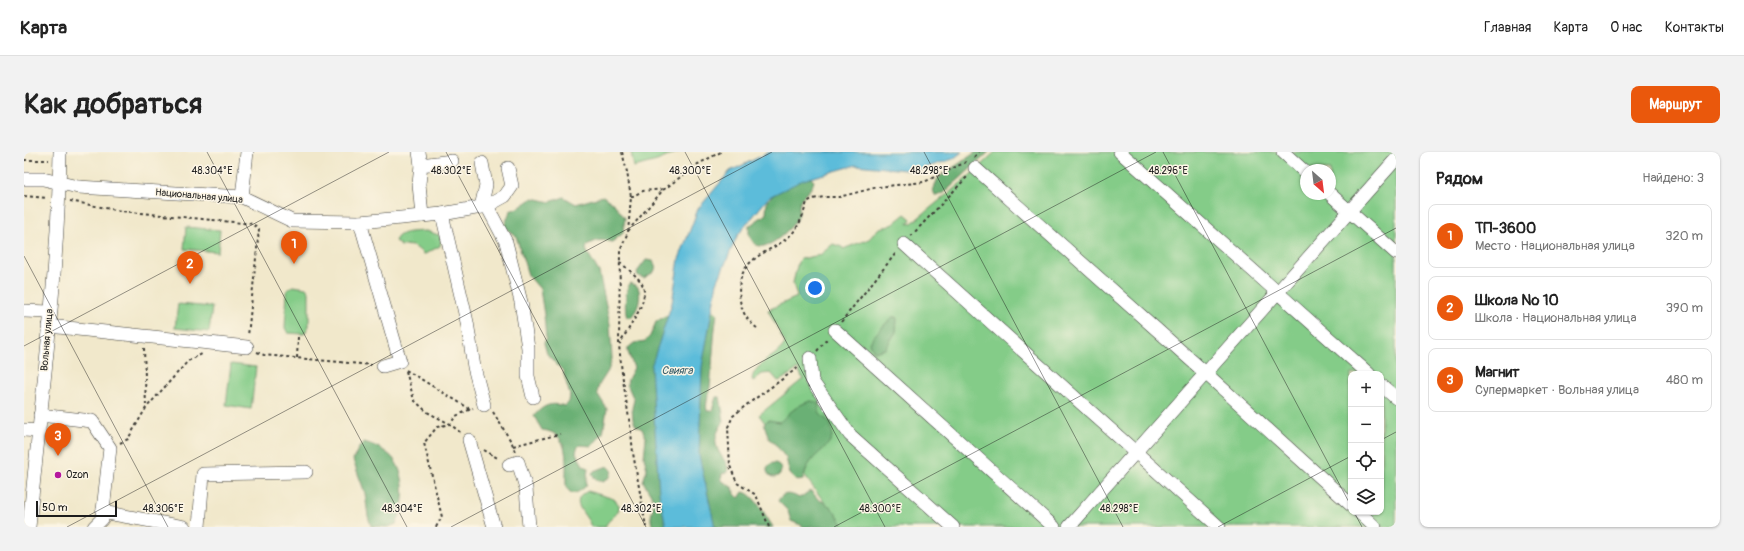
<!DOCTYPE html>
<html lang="ru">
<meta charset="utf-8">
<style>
:root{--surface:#fff;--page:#f2f2f2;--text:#222;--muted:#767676;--line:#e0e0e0;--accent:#ea580c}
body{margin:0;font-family:Pangolin,sans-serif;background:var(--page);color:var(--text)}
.controls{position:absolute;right:12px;bottom:12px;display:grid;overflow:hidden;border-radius:8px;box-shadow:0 1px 3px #0004}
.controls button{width:36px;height:36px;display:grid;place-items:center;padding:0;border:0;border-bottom:1px solid var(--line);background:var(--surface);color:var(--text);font:20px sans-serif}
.compass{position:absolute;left:1276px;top:12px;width:36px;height:36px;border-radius:50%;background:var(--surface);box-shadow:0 1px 3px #0004;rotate:152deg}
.scale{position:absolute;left:12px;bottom:10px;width:81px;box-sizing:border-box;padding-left:4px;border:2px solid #1c1c1c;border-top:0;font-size:11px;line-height:14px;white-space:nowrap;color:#1c1c1c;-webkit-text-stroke:3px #fcf5e5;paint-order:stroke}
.you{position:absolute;left:791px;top:136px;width:14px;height:14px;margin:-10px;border:3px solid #fff;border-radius:50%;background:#1a73e8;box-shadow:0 0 0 6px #1a73e833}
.badge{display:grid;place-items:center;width:26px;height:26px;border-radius:50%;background:var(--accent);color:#fff;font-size:13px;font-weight:700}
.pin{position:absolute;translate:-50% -33px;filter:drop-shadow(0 1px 2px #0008)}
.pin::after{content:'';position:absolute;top:21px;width:14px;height:12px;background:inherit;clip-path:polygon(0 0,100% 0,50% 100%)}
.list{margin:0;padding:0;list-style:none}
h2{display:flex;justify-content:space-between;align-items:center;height:52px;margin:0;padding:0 16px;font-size:17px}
h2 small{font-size:13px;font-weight:400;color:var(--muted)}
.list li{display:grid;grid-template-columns:26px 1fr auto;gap:12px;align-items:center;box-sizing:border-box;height:64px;margin:0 8px 8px;padding:0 8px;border:1px solid var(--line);border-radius:8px}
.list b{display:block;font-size:15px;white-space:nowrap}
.list p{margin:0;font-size:13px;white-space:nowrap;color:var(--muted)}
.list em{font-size:13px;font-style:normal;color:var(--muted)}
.icon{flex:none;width:22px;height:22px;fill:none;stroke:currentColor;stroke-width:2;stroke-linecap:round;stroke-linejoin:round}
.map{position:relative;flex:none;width:1372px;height:375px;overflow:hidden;border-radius:8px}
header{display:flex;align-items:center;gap:24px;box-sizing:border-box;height:56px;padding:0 20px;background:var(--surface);border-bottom:1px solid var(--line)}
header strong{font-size:19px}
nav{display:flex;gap:22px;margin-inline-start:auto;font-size:14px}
.intro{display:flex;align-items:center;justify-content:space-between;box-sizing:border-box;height:96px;padding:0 24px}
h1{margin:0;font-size:28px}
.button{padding:10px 18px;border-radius:8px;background:var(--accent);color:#fff;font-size:14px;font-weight:700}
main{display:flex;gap:24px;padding:0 24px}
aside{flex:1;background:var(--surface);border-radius:8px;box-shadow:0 1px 3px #0004}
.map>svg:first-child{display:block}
.green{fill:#84cc88;stroke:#507452;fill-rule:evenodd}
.forest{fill:#6bb074;stroke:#446648}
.water{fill:#5cbcda;stroke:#3c6c7b}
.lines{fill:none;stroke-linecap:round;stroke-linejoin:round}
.minor-casing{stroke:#3c3b36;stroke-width:14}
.path{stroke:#3c3b36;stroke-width:2;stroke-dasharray:3 3;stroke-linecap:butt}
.minor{stroke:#fff;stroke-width:13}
.ticks{fill:none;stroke:#1c1c1c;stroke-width:1;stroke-opacity:0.45}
.poi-dot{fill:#b5179e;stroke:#fcf5e5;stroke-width:1.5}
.labels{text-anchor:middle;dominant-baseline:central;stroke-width:3;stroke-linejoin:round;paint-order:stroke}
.street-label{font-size:10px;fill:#1c1c1c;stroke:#fcf5e5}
.poi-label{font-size:10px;fill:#1c1c1c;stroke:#fcf5e5;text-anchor:start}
.water-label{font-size:11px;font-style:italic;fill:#365c68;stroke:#fcf5e5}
.ticks-label{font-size:10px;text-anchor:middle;fill:#1c1c1c;stroke:#fcf5e5;stroke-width:3;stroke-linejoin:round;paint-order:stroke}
</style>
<header>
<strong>Карта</strong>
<nav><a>Главная</a><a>Карта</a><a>О нас</a><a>Контакты</a></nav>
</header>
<div class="intro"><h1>Как добраться</h1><a class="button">Маршрут</a></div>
<main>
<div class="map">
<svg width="1372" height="375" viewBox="0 0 1372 375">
<rect width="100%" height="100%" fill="#fcf5e5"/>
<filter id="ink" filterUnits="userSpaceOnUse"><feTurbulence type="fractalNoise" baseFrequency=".025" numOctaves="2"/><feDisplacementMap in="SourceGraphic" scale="8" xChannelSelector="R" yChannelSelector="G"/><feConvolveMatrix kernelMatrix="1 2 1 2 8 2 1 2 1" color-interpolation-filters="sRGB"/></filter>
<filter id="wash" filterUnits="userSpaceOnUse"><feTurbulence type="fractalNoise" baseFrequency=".012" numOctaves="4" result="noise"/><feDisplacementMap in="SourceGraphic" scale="16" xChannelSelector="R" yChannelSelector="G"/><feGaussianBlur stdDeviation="0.9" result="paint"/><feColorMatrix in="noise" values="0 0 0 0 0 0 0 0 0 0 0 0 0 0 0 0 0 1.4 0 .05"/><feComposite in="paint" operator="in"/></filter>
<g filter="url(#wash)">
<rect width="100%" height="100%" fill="#f1e8cb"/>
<g class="green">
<path d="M607 0H654L633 9 610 15Z"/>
<path d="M971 0H1372V375H819L735 263 779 227 774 217 757 228 754 229 747 221 738 222 729 229 728 227C731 210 754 205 761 191L744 158 773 145 769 131 774 110 777 107 796 103 809 92 818 95 819 97 845 87 855 76 866 74 881 62 887 67 884 72 888 71 943 26ZM1282 18H1306V42H1282ZM1327 222H1357V360H1327Z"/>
<path d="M162 75 196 78 194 100 160 97Z"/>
<path d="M402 79 415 83 417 88 416 94 401 102H399C391 93 387 93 377 94L371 89C375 78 392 80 402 79Z"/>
<path d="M269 134 282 136 285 140V174L280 182 264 181 261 176 263 139 265 136Z"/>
<path d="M154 152 188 155 185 180 151 176Z"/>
<path d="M207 212 232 215 227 257 202 253Z"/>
<path d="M564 339 590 347 595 353C596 364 584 366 581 375H567C564 362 542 350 564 339Z"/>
</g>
<g class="forest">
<path d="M952 0H965L920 41 913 44 911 43 909 38 914 26Z"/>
<path d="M785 24 790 29C788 39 780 41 776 49 774 54 776 60 774 65 769 75 747 97 735 94 730 93 727 87 725 83V74L742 62 743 49 758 35Z"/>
<path d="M579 44 591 53 601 66 599 81 588 90C578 87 571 88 563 93L562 98 575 120 586 172 588 207 584 219 575 233 573 241 583 257 579 281 568 294 556 293 553 296 552 301 559 313 564 316 562 334C554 341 547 346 542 334 541 311 548 281 518 278L510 264C519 253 527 250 541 254L545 250 546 243 539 219 523 202 520 191 522 186 520 163 516 137 504 123 492 84 480 75 486 59 496 55 509 46 526 50 540 45 552 52Z"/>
<path d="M622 108 629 109 632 115 630 120 620 126 614 124 613 120Z"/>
<path d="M607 131 614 135C618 145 614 159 606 166L603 165C600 159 601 134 607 131Z"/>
<path d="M690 159 693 161C689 186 689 211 686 235 685 243 681 251 683 259H688L692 245H696L700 269C691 283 688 290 698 305 702 311 704 312 704 320L698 322 697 328 709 336 711 342 715 346 719 340C730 341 743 366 749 375H689L674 299 671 240 684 161Z"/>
<path d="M641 164 645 165V375H629C624 364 630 360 629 349 628 341 622 336 619 329L623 317 620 305 622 285 618 277 612 274 609 268 608 256 610 248 603 232 604 227 610 216 604 200V196L610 191 621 189 626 184 632 170Z"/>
<path d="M868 165H872L873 167 872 180 861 197 850 200 846 191 849 185Z"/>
<path d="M787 249C798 251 793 255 796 262 799 266 805 268 807 273 814 292 794 298 786 311 782 315 781 322 779 328L773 329 766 322 762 306 751 292 745 287 740 272 744 268 756 270C765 261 774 252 787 249Z"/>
<path d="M340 290C351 293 365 300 371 309 383 327 381 355 372 372L364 375 347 374 344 364 341 341 329 308 334 297Z"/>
<circle cx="750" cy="318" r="7"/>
<path d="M584 314 588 318 586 325 579 330 571 327 568 321 570 319Z"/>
<path d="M787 339 794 347 807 355 821 375H780L777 373 767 369 764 359 754 349C758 340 767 341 775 346 780 344 782 340 787 339Z"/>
</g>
<path class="water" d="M746 0H938L929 7 891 19 832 13 779 28 745 45 713 84 693 131 678 215 675 303 691 375H642L635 341 627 215 648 151 655 107 674 57 706 19Z"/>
</g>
<g filter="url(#ink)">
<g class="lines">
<g class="minor-casing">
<g id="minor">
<path d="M395 0 397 13"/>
<path d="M1096 0 1345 222"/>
<path d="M1259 0 1282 21"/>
<path d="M951 16 1177 217 1327 353"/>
<path d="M0 27H19L54 35 218 45 268 69 336 70 418 62 463 54 481 44 488 34 484 16"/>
<path d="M1306 42 1372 101"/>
<path d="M218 45 223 0"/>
<path d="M463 54 482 90 497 150 504 196V224L509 245"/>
<path d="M457 55 462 33 458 11"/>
<path d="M418 62 443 170 450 215 460 253"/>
<path d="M398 64 395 32 397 13 428 9"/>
<path d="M336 70 376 209 359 214"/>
<path d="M880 92 1195 375"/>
<path d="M0 159 26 160"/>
<path d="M25 174 223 195"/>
<path d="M811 178 1030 375"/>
<path d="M786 206 788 229 826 283 929 375"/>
<path d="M1357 233 1372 246"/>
<path d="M16 263 68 269 86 296 78 367 70 375"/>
<path d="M0 278 15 279"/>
<path d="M445 288 470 375"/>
<path d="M485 313 494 310 502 336 505 375"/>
<path d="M78 360 160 375"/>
<path d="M1335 360 1351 375"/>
<path d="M5 375C17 250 34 125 36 0"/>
<path d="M175 375 179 322 282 320"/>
<path d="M1045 375 1372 7"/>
</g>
</g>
<g class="path">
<path d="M598 0 603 20 607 45 604 80 596 99 595 193 598 221 607 280 609 301 622 375"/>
<path d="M950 5 955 0"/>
<path d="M0 8H25"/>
<path d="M0 44 23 46"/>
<path d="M607 45 619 39 641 37"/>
<path d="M46 49 97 59 229 72 235 77 224 184"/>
<path d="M604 79 639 38 674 12 697 0"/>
<path d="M887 84 943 25"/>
<path d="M596 110C603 117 614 124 618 132 627 148 603 177 596 192"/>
<path d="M817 170 872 101"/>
<path d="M733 176C729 173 725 169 722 165 713 149 712 127 724 113 736 99 759 94 771 78 777 70 780 60 783 50L788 47 800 45H815L854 35 900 30 942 10"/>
<path d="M120 196 122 255"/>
<path d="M793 199 803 187"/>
<path d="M233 200 240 203 347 213"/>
<path d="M273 206 274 185"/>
<path d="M382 218 446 257"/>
<path d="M382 219 390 248 403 260 426 272 437 281"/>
<path d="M469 260 488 291 491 300"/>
<path d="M96 291 104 287 122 256 164 209 178 202"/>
<path d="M489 294 536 282"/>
<path d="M460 298 475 307"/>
<path d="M412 375 418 365 400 291 413 275 426 272 432 264 449 256"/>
<path d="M745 375 732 343 713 331 706 314 704 275 709 264 721 254 775 215"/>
</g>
<use href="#minor" class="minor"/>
</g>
</g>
<path class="ticks" d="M183 0 383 375M422 0 622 375M661 0 861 375M900 0 1099 375M1139 0 1327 354M0 104 144 375M0 194 365 0M1357 288 1372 280M1330 360 1338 375M43 375 748 0M427 375 1132 0M810 375 1372 76M1194 375 1327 304"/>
<circle class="poi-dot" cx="34" cy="323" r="4"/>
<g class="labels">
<g class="street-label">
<text transform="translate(175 44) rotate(5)">Национальная улица</text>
<text transform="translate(23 188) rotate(-85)">Вольная улица</text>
</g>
<g class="poi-label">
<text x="42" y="323">Ozon</text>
</g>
<g class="water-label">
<text x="653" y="218">Свияга</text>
</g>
</g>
<g class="ticks-label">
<text x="188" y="22">48.304°E</text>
<text x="427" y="22">48.302°E</text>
<text x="666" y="22">48.300°E</text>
<text x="905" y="22">48.298°E</text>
<text x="1144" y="22">48.296°E</text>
<text x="139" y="360">48.306°E</text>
<text x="378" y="360">48.304°E</text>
<text x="617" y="360">48.302°E</text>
<text x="856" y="360">48.300°E</text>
<text x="1095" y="360">48.298°E</text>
</g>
</svg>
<div class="controls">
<button>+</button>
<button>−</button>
<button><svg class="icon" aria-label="locate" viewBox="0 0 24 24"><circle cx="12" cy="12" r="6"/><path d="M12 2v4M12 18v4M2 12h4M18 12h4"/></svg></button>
<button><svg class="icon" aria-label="layers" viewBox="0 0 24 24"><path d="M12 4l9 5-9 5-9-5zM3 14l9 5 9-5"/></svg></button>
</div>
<svg class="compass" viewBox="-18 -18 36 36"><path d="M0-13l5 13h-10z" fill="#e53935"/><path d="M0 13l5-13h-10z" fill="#767676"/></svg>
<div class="scale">50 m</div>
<div class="you"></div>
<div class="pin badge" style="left:270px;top:112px">1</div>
<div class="pin badge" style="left:166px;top:132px">2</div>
<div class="pin badge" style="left:34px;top:304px">3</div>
</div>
<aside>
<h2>Рядом<small>Найдено: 3</small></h2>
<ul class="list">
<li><span class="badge">1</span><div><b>ТП-3600</b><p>Место · Национальная улица</p></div><em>320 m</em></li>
<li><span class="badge">2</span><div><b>Школа № 10</b><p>Школа · Национальная улица</p></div><em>390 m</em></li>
<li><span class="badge">3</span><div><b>Магнит</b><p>Супермаркет · Вольная улица</p></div><em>480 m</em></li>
</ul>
</aside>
</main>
